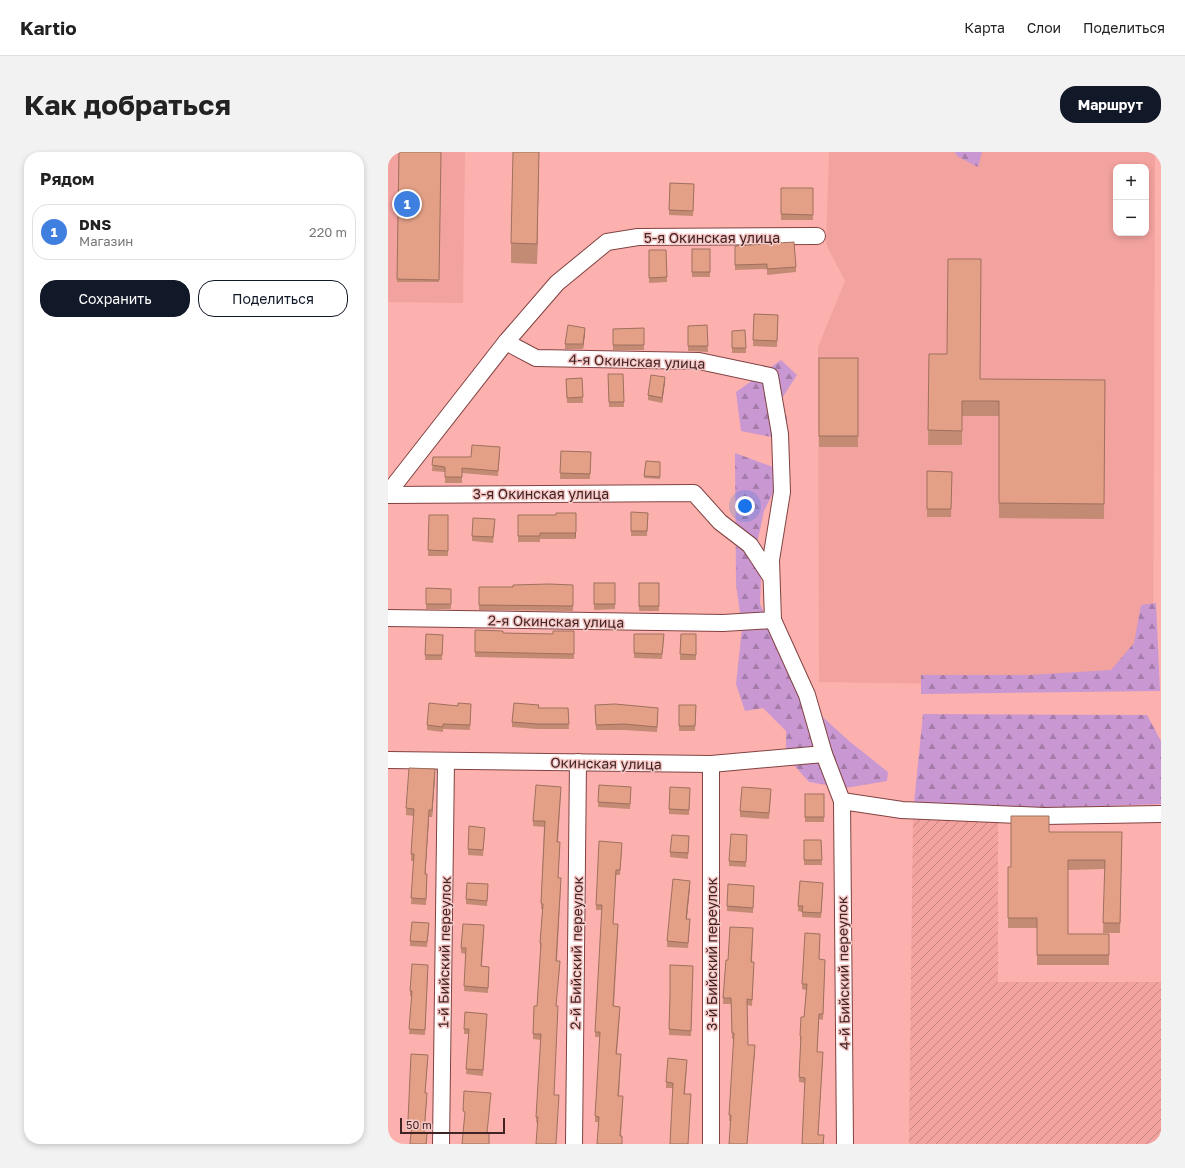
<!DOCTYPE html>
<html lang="ru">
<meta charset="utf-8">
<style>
:root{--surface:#fff;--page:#f2f2f2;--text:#222;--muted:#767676;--line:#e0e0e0;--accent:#111827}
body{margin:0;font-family:"Golos Text",sans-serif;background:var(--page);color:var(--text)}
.controls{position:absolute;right:12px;top:12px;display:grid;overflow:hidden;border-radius:8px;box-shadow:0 2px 6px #0003}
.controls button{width:36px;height:36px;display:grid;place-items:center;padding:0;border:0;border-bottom:1px solid var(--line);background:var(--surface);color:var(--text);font:20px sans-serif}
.scale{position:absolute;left:12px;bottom:10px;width:105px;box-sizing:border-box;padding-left:4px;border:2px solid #402323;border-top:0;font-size:11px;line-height:14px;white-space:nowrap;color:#402323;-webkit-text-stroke:3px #f5c7c5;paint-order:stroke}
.you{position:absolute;left:357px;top:354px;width:14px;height:14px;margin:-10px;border:3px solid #fff;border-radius:50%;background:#1a73e8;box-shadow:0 0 0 6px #1a73e833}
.badge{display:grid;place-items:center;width:26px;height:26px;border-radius:50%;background:var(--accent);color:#fff;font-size:13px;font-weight:700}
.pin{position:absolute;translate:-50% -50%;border:2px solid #fff;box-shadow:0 1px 4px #0006}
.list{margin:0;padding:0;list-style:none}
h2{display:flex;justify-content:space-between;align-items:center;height:52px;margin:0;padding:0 16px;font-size:17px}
h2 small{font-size:13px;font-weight:400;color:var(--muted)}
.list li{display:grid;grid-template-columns:26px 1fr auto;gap:12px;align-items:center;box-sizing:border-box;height:56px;margin:0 8px 8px;padding:0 8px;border:1px solid var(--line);border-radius:16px}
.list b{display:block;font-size:15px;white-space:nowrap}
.list p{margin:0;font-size:13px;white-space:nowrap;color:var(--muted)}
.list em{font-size:13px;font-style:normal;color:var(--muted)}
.actions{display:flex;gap:8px;padding:12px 16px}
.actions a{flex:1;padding:9px 0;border:1px solid var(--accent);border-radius:16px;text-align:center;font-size:14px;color:var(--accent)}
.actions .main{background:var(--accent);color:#fff}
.map{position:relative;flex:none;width:773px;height:992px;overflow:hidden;border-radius:16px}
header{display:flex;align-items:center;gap:24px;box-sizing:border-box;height:56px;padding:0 20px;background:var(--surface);border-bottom:1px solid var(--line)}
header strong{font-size:19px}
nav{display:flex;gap:22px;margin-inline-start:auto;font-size:14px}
.intro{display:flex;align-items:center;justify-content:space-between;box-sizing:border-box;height:96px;padding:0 24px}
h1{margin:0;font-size:28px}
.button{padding:10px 18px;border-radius:16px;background:var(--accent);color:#fff;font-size:14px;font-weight:700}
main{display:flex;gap:24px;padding:0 24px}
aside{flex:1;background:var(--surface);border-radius:16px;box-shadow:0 2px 6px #0003}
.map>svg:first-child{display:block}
.built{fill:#f2a29f;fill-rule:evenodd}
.industrial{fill:url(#industrial-furrows)}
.forest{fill:url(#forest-firs)}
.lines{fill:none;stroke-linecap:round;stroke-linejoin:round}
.minor-casing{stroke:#824242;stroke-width:18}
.minor{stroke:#fff;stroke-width:16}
.wall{fill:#c38a74}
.shaded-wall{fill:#9f705e}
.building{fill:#e3a087;stroke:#9f705e}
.labels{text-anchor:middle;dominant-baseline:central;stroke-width:3;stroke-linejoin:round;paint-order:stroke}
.street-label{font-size:14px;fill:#402323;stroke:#f5c7c5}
</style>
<header>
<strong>Kartio</strong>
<nav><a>Карта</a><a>Слои</a><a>Поделиться</a></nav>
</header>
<div class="intro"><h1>Как добраться</h1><a class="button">Маршрут</a></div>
<main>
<aside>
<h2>Рядом<small></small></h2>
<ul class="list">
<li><span class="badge" style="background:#3f7fe0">1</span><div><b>DNS</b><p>Магазин</p></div><em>220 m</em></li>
</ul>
<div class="actions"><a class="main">Сохранить</a><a>Поделиться</a></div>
</aside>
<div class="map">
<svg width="773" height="992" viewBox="0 0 773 992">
<defs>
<pattern id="industrial-furrows" width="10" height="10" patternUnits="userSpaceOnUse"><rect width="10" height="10" fill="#f2a29f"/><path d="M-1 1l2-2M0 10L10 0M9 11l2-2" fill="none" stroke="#c58481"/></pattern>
<pattern id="forest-firs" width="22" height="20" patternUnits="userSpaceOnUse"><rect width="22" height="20" fill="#c997d1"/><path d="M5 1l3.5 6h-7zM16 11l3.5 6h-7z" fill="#a57ba9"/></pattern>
</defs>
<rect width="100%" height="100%" fill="#fcb1ae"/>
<g class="built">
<path d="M0 0H77L75 151 0 150Z"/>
<path d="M441 0H767L765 535 431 530 430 195 457 129 438 92ZM728 15H758V81H728Z"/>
</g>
<path class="industrial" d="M525 663H610V830H773V992H521Z"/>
<g class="forest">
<path d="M567 0H594L590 15 569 4Z"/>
<path d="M393 208 409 223 389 254 399 265V288L353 279 348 240Z"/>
<path d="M347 301 396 319 376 359 370 387 373 427 372 452 382 475 395 509 415 547 461 589 500 620 499 629 457 636 421 630 398 604V579L375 556 357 559 348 532 354 476 348 432Z"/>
<path d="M768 451 772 539 533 542V523H641L723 518 746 491 753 453Z"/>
<path d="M535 562 759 563 773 589V652L634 657 526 651Z"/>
</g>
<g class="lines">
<g class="minor-casing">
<g id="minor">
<path d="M118 190 148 206 311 209 382 224 392 282 394 340 383 408 385 468 419 543 436 602 454 649 457 992"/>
<path d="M0 341 118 190 169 131 219 90 250 85 429 84"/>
<path d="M0 343 306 341 332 370 362 393 383 425"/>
<path d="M0 466 335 471 385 468"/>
<path d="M0 608 323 612 436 602"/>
<path d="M454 649 514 658 656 664 773 662"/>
<path d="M53 992 58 609"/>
<path d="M186 992 190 610"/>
<path d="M323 992V612"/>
</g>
</g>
<use href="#minor" class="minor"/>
</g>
<g class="wall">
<path d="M11 0H53L51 130H9Z"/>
<path d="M151 0 149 112 123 111V91Z"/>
<path d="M282 31 306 32 305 64 281 63Z"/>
<rect x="393" y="36" width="32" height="32"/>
<path d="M347 94 408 115V120L379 123V117L347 118Z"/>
<rect x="304" y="97" width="18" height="28"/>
<path d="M261 98H278L279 130 261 131Z"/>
<path d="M366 162 390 163 389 195 365 194Z"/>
<path d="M319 173 320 200 300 199V174Z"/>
<path d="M256 176V198H225V177Z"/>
<path d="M357 178 358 201H344V179Z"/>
<path d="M197 182 195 197H177V192Z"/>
<path d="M541 202 593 227 717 228 716 367 611 366V264H574V293H540Z"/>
<rect x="431" y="206" width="39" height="89"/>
<path d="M220 222H235L236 255H221Z"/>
<path d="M194 226 195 251H179L178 227Z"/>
<path d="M277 230 274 251 260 248V243Z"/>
<path d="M173 299 203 300 202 327H172Z"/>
<path d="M112 301 110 324 74 321V331H57V320L44 319 45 305H83Z"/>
<path d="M258 309 272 310V327L256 326Z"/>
<path d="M539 319 564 320 563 365H539Z"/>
<path d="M243 360 260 361 259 384H243Z"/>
<path d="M188 361V385L187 387H152V390H130V363H168Z"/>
<path d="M41 363H60V404H40Z"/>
<path d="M107 373 105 391 84 389V384Z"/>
<path d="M206 431H227V457L206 458Z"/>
<rect x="251" y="431" width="20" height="28"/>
<path d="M185 433V459L91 458V435H125Z"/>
<path d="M38 436 63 437V457H38Z"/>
<path d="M87 478 115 481 165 482 186 479V507L87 505Z"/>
<path d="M38 482 55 483 54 508H37Z"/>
<path d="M246 482 276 487 274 507 246 506Z"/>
<path d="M293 482H308V508H292Z"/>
<path d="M83 552 82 578 55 577V580L39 578V573L70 554Z"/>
<path d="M207 553 270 561 269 580 236 578H208Z"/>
<path d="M291 553H308L307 579H291Z"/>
<path d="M151 556H180L181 577H149L124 575V570Z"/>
<path d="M47 624 44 665H41L37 722 39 729 38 753 23 752 26 709H23V702L26 664 18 663V656Z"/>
<path d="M243 640 242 657 210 655V650Z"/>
<path d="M173 641 170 690 172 696 170 726 173 732 169 809 172 815 149 971 148 970V965L153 888 145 887V882L149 854 153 797H152V791L155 757H153V751L156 675 145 674V669Z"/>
<path d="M302 641 301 663 281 662V657Z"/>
<path d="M383 642 381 667 352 665V659Z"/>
<rect x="417" y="642" width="19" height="28"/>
<path d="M661 680H734L732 781H715L717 717 680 718V782H721V813H649V776H620V715H623Z"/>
<path d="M97 681 95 704 80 703V697Z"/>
<path d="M359 683 358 715 341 714V709Z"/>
<path d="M416 688H433L434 713H416Z"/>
<path d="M301 689 300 707 282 705V700Z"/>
<path d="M234 696 232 723H228L225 772 230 778 226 854 232 860 229 902 233 907 231 944 235 949 233 984H234V992H209L211 970H207V964L212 885H207V880L214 758H208V753Z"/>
<path d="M302 734 299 767 302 773 300 796 279 795V789Z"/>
<path d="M435 736 433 766 414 765V760L410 759V754Z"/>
<path d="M100 738 99 754 78 752V747Z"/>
<path d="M366 739 365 761 339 759V754Z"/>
<path d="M41 776 39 795 22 794V789Z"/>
<path d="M96 779 94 814 101 820 100 841 76 839 78 802 73 801V796Z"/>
<path d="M365 782 364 810 366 816 364 854 359 853 360 893 367 899 343 969H341L346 887H344L343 852H335V846L340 808Z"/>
<path d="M432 787 431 807 437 808 435 868 431 867 429 900 435 906 430 983H436V992H414L417 931 411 930V925L413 890H412V884L416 865 418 838 414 837V832Z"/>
<path d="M305 814 303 884 281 883V877Z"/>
<path d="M40 818 37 883 21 882 24 844H22V839Z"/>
<path d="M99 867 95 924 78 922 81 882H76V877Z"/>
<path d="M40 909 37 941 39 947 36 981 39 992 23 974H20V968Z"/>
<path d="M299 913 297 942 303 947 285 936H278V930Z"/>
</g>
<g class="shaded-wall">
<path d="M151 0 149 112V92Z"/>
<path d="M197 176V182L195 197V192Z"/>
<path d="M277 225V230L274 251V246Z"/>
<path d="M188 380V385L187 387V381Z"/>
<path d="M47 617V624L44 665V658Z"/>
<path d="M41 658V665L37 729V722Z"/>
<path d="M302 729V734L298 772V767Z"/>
<path d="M367 893V899L359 992Z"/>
</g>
<g class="building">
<path d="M11 0H53L51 128 9 127Z"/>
<path d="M125 0H151L149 92 123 91Z"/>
<path d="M282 31 306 32 305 59 281 58Z"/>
<path d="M393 36H425V63L393 62Z"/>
<path d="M406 90 408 115 379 117V112L347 113V94Z"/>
<rect x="304" y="97" width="18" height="23"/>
<path d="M261 98H278L279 125 261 126Z"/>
<path d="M560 107H593L592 227 717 228 716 352 611 351V249H574V279L540 278 541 202H559Z"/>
<path d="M366 162 390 163 389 189 365 188Z"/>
<path d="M180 173 197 176 195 192H177Z"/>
<path d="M319 173 320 194H300V174Z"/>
<path d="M256 176V193H225V177Z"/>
<path d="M357 178 358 196H344V179Z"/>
<rect x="431" y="206" width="39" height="78"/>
<path d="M220 222H235L236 250H221Z"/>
<path d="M263 223 277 225 274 246 260 243Z"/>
<path d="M194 226 195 245 179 246 178 227Z"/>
<path d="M84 293 112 295 110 319 74 316V325H57V315L44 313 45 305H83Z"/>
<path d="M173 299 203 300 202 322 172 321Z"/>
<path d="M258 309 272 310V325L256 324Z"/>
<path d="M539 319 564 320 563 357H539Z"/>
<path d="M243 360 260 361 259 379H243Z"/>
<path d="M168 361H188V380L187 381H152V384H130V363H168Z"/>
<path d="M41 363H60V399L40 398Z"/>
<path d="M85 366 107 367 105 385 84 384Z"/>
<rect x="206" y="431" width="21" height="21"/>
<rect x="251" y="431" width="20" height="23"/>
<path d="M161 432 185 433V454L91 453V435H125V433Z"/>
<path d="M38 436 63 437V452H38Z"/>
<path d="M87 478 115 479V481L165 482V479H186V502L87 500Z"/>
<path d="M38 482 55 483 54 503H37Z"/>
<path d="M246 482H276L274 502 246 501Z"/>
<path d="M293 482H308V503L292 502Z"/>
<path d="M41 551 70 554V551L83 552 82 573 55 572V575L39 573Z"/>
<path d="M126 551 151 553 150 556H180L181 572H149L124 570Z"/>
<path d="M227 552 270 556 269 575 236 572 208 573 207 553Z"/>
<path d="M291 553H308L307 574H291Z"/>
<path d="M21 616 47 617 44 658H41L37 722H39L38 747 23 746 26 702H23L26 657 18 656Z"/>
<path d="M148 633 173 635 169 690H172L170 726H173L168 809H172L168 854H170L166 943H171L168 992H148L150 965H148L153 882H145L146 854H149L153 791H152L155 752 153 751 157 669H145Z"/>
<path d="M211 633 243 635 242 652 210 650Z"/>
<path d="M282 635 302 636 301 658 281 657Z"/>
<path d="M354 635 383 637 381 661 352 659Z"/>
<rect x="417" y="642" width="19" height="23"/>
<path d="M623 664H661V680H734L732 771H715L717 708H680V782H721V803H649V766H620V715H623Z"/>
<path d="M81 674 97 676 95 698 80 697Z"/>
<path d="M343 682 359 683 358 710 341 709Z"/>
<path d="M284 683 301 684 300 701 282 700Z"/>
<path d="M416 688H433L434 708H416Z"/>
<path d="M211 689 234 691 232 718H228L225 772H230L225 854 232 855 228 902H233L230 944H235L232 984H234V992H209L211 965 207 964 212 880H207L214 753H208Z"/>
<path d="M285 727 302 729 298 767H302L300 791 279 789Z"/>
<path d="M412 729 435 731 433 761 414 760 415 754H410Z"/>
<path d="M79 731 100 732 99 749 78 747Z"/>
<path d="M340 732 366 734 365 756 339 754Z"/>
<path d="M24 770 41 771 39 790 22 789Z"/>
<path d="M75 772 96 773 93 814 101 815 100 836 76 834 78 796H73Z"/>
<path d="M342 775 365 776 363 810H366L364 848 359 847 360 893H367L359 992H341L343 963H341L346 881H344L343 846H335L338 808H340Z"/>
<path d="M417 781 432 782 431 807 437 808 435 862H431L429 900H435L430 983H436L435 992H414L417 926 411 925 413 884H412L413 865H416L419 832H414Z"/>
<path d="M24 812 40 813 37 878 21 877 24 839H22Z"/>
<path d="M282 813 305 814 303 879 281 877 282 843Z"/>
<path d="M77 860 99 862 95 918 78 917 81 877H76Z"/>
<path d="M23 902 40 903 37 941H39L36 981 39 982 38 992H22L24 969 20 968Z"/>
<path d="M280 906 299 908 296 942H303L300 992H282L285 931 278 930Z"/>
<path d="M76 939 103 941 99 981 101 982V992H74L77 960 75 959Z"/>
</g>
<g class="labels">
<g class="street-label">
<text x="324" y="85">5-я Окинская улица</text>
<text transform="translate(249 209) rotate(2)">4-я Окинская улица</text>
<text x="153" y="341">3-я Окинская улица</text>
<text transform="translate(168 469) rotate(1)">2-я Окинская улица</text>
<text transform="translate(218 611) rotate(1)">Окинская улица</text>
<text transform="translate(56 800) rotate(-89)">1-й Бийский переулок</text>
<text transform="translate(188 801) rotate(-89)">2-й Бийский переулок</text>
<text transform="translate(323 802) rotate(-90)">3-й Бийский переулок</text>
<text transform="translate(455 821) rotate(-91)">4-й Бийский переулок</text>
</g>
</g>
</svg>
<div class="controls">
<button>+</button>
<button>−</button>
</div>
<div class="scale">50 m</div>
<div class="you"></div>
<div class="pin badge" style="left:19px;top:52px;background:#3f7fe0">1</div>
</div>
</main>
